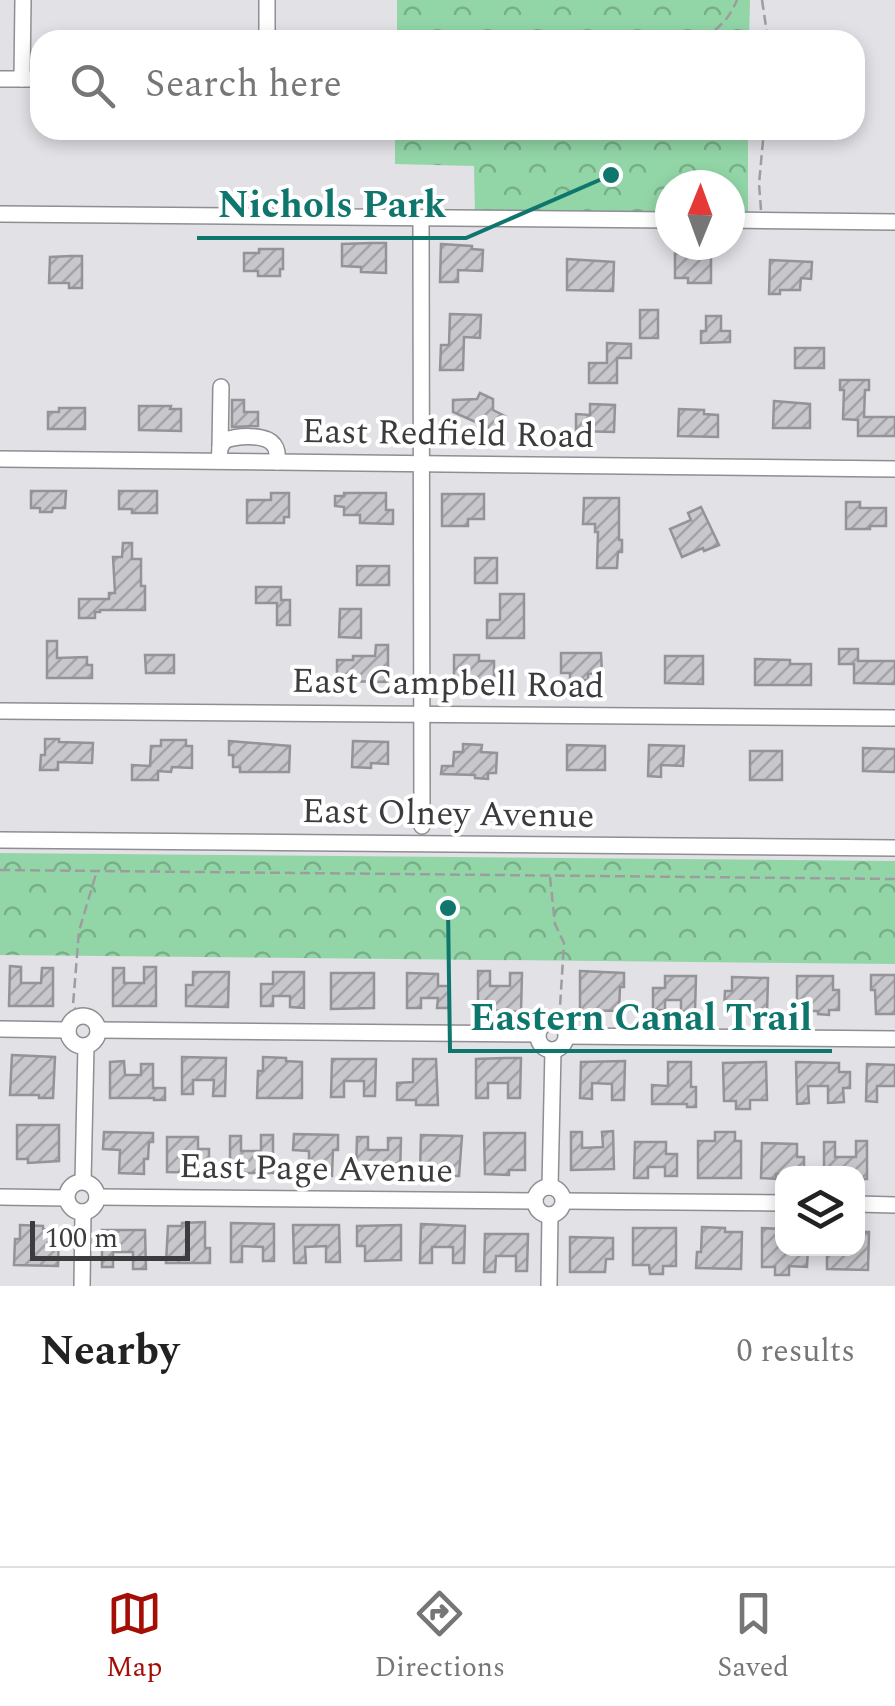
<!DOCTYPE html>
<style>
:root{--surface:#fff;--page:#f6f6f6;--text:#222;--muted:#767676;--line:#e0e0e0;--accent:#a40e07}
body{margin:0;font-family:Spectral,serif;background:var(--page);color:var(--text)}
.controls{position:absolute;right:30px;bottom:30px;display:grid;overflow:hidden;border-radius:20px;box-shadow:0 5px 15px #0003}
.controls button{width:90px;height:90px;display:grid;place-items:center;padding:0;border:0;border-bottom:2px solid var(--line);background:var(--surface);color:var(--text);font:50px sans-serif}
.compass{position:absolute;left:655px;top:170px;width:90px;height:90px;border-radius:50%;background:var(--surface);box-shadow:0 5px 15px #0003;rotate:1deg}
.scale{position:absolute;left:30px;bottom:25px;width:160px;box-sizing:border-box;padding-left:10px;border:5px solid #3c3c3e;border-top:0;font-size:28px;line-height:35px;white-space:nowrap;color:#3c3c3e;-webkit-text-stroke:8px #fff;paint-order:stroke}
.list{margin:0;padding:0;list-style:none}
h2{display:flex;justify-content:space-between;align-items:center;height:130px;margin:0;padding:0 40px;font-size:42px}
h2 small{font-size:32px;font-weight:400;color:var(--muted)}
.icon{flex:none;width:55px;height:55px;fill:none;stroke:currentColor;stroke-width:2;stroke-linecap:round;stroke-linejoin:round}
.map{position:relative;flex:none;width:895px;height:1286px;overflow:hidden}
.search{position:absolute;background:var(--surface);box-shadow:0 5px 15px #0003;left:30px;right:30px;top:30px;height:110px;display:flex;align-items:center;gap:25px;box-sizing:border-box;padding:0 35px;border-radius:30px;color:var(--muted);font-size:38px}
.sheet{height:280px;background:var(--surface)}
nav{display:flex;justify-content:space-around;align-items:center;box-sizing:border-box;height:140px;border-top:2px solid var(--line);background:var(--surface);font-size:28px;color:var(--muted)}
nav a{display:grid;justify-items:center;gap:5px}
nav .on{color:var(--accent)}
.map>svg:first-child{display:block}
.park{fill:url(#park-crowns)}
.building{fill:url(#building-hatch);stroke:#939398;stroke-width:2.5}
.lines{fill:none;stroke-linecap:round;stroke-linejoin:round}
.minor-casing{stroke:#8e8e93;stroke-width:18}
.path{stroke:#9d9da0;stroke-width:2.5;stroke-dasharray:10 5;stroke-linecap:butt}
.minor{stroke:#fff;stroke-width:15}
.labels{text-anchor:middle;dominant-baseline:central;stroke-width:8;stroke-linejoin:round;paint-order:stroke}
.street-label{font-size:35px;fill:#3c3c3e;stroke:#fff}
.leader{fill:none;stroke:#0f766e;stroke-width:4}
.callout-dot{fill:#0f766e;stroke:#fff;stroke-width:4}
.callout-label{font-size:38px;text-anchor:middle;font-weight:bold;fill:#0f766e;stroke:#fff;stroke-width:8;stroke-linejoin:round;paint-order:stroke}
</style>
<div class="map">
<svg width="895" height="1286" viewBox="0 0 895 1286">
<defs>
<pattern id="park-crowns" width="20" height="18" patternUnits="userSpaceOnUse" patternTransform="scale(2.5)"><rect width="20" height="18" fill="#92d6a7"/><path d="M2 6a3 3 0 1 1 6 0M12 15a3 3 0 1 1 6 0" fill="none" stroke="#78af89"/></pattern>
<pattern id="building-hatch" width="6" height="6" patternUnits="userSpaceOnUse" patternTransform="scale(2.5)"><rect width="6" height="6" fill="#c7c7cc"/><path d="M-1 1l2-2M0 6l6-6M5 7l2-2" fill="none" stroke="#a3a3a7"/></pattern>
</defs>
<rect width="100%" height="100%" fill="#e1e1e6"/>
<g class="park">
<path d="M397 0H750L749 40H397Z"/>
<path d="M395 130H748V224L730 223V185H670V221L475 214 474 166 395 164Z"/>
<path d="M0 853 895 861V964L0 955Z"/>
</g>
<g class="building">
<path d="M372 243H386V273L361 272V267L342 266V244Z"/>
<path d="M441 244 472 246V249L483 250 482 271 458 270V282H440Z"/>
<path d="M259 249H283V269H280V276H258V271H244V253H259Z"/>
<path d="M675 253H694V258H711V283H688V278H675Z"/>
<path d="M71 256H82V288H69V283H49L50 257Z"/>
<path d="M567 259 614 262 613 291 567 290Z"/>
<path d="M770 260 812 262 811 279 801 278 800 290H780V294H769Z"/>
<rect x="640" y="310" width="18" height="28"/>
<path d="M450 314 481 315 480 338 464 337 463 370H440L441 345H449Z"/>
<path d="M706 316H721V331H730V342L701 343V331H706Z"/>
<path d="M607 343 631 344V358H617V383H589V363H607Z"/>
<rect x="795" y="348" width="29" height="20"/>
<path d="M840 380H869V390H865L864 417H895V436H858V420L843 419 844 390H840Z"/>
<path d="M480 393 493 399V410L505 416 498 432 453 412V400L477 399Z"/>
<path d="M232 400H244V412H258V426L232 427Z"/>
<path d="M774 401 810 404V428H773Z"/>
<path d="M590 404 615 405 614 432 576 431V414L590 415Z"/>
<path d="M139 406H171L170 409H181V431L139 430Z"/>
<path d="M59 408H85V429H48V412H59Z"/>
<path d="M679 409 704 410V414L718 415V437L678 436Z"/>
<path d="M31 491H66L65 508H53L52 512H40V508H31Z"/>
<path d="M119 491H157V513H132V509H119Z"/>
<path d="M271 493H289V517H284V523H247V500H271Z"/>
<path d="M344 493H386V510H393V524L360 523V515H344V507L335 506V496H344Z"/>
<path d="M442 494H484V519H468V526H442Z"/>
<path d="M584 498H619V540H622V552H618L617 568H597L598 532H595V524H583Z"/>
<path d="M846 502H860V508H886V526H870V529H846Z"/>
<path d="M701 507 719 545 704 551 703 548 682 557 670 529 691 520 688 513Z"/>
<path d="M123 543H132V559H141V586H145V610H100V612H95V618H79V599H109V593H115L113 557H122Z"/>
<rect x="475" y="558" width="22" height="25"/>
<rect x="357" y="566" width="32" height="19"/>
<path d="M256 587H281V600H290V625H277V603H256Z"/>
<path d="M500 594H524V638H487V620H500Z"/>
<path d="M340 609H361V638L339 637Z"/>
<path d="M47 641H57V658L87 657V665H92V678H47Z"/>
<path d="M376 645H388V682L337 681V660H353V656H375Z"/>
<path d="M839 649H858V661H895V684L854 683V664H839Z"/>
<path d="M561 653H601L602 673 588 674V680H570V673H561Z"/>
<path d="M145 655H174V673H146Z"/>
<path d="M454 655H479V661H494V680L454 679Z"/>
<path d="M665 656H703V684L665 683Z"/>
<path d="M755 659 790 660V664H811V685H755Z"/>
<path d="M45 739H59V742L93 743 92 763 58 762V770H40L41 755H45Z"/>
<path d="M161 740H186V746H192V768L172 767 171 772 158 771V780H132V765L150 766 151 746H161Z"/>
<path d="M229 741 290 746 289 772H240V767H233V755H229Z"/>
<path d="M353 741 388 742V764L371 763V768L352 767Z"/>
<path d="M463 744 482 745 481 752 497 753 496 773H488V779L475 778V775L441 774 442 766H453L454 752H463Z"/>
<path d="M567 745 605 746V770H567Z"/>
<path d="M649 745 684 746 683 766 661 765V777L648 776Z"/>
<path d="M863 748 895 749V772L863 771Z"/>
<rect x="750" y="751" width="32" height="29"/>
<path d="M10 966 21 967V983H41L42 968H53V1006H9Z"/>
<path d="M144 967H156V1006H113V968H124V983H144Z"/>
<path d="M478 971H490V986H510V973H522L521 1012 478 1009Z"/>
<path d="M580 971 624 973V987H620L619 1011 580 1010Z"/>
<path d="M193 972H229L228 1007 186 1006V985H193Z"/>
<path d="M273 972H304V1008L290 1007V996H273V1006H261V984H273Z"/>
<path d="M331 973H374V1008L331 1009Z"/>
<path d="M407 973 438 974V986H449V1008H437L438 998H421V1008H407Z"/>
<path d="M871 975H895V1014H876L875 990H871Z"/>
<path d="M665 976H696L695 1012 681 1011V1000H665V1010H653V988H665Z"/>
<path d="M797 976H833V990H839V1010H829V1015L818 1014V1011H797Z"/>
<path d="M732 977 768 978 767 1013 724 1011 725 991H732Z"/>
<path d="M12 1055 55 1057 53 1098H39V1095H10Z"/>
<path d="M182 1057 226 1058 225 1096H213L214 1080H193V1094H182Z"/>
<path d="M263 1057 286 1058V1061L302 1062V1098H257L258 1071H263Z"/>
<path d="M505 1058H521L520 1098H508V1083H488V1098H476V1059Z"/>
<path d="M332 1059H376L375 1096H364V1081H344V1097H331Z"/>
<path d="M413 1059H436L438 1105H416V1100H397V1083L413 1082Z"/>
<path d="M124 1061 125 1075H141V1064H153V1088H165V1100H154V1098H110V1062Z"/>
<path d="M625 1061 624 1100H612V1084L592 1083V1099L580 1098 581 1062Z"/>
<path d="M668 1062H691V1087H696V1107H687V1104H652V1085L668 1086Z"/>
<path d="M766 1062 767 1100H750V1109H736V1101H724L723 1063Z"/>
<path d="M796 1062 839 1063V1072H850V1088H843L844 1102 828 1103V1086H808L809 1103 797 1104Z"/>
<path d="M867 1064 895 1065V1086H877V1102L866 1101Z"/>
<path d="M17 1125H59V1161L28 1163V1159H17Z"/>
<path d="M613 1131 614 1169 571 1170V1132H582V1148L603 1147 602 1132Z"/>
<path d="M104 1132 153 1133V1142H149L148 1159H144V1174L119 1173 120 1150 103 1149Z"/>
<path d="M715 1132H735V1141H741V1178H698V1141H715Z"/>
<path d="M484 1133H525V1170H509V1175L485 1174Z"/>
<path d="M294 1134 338 1135V1150H333L332 1176 309 1175V1151L293 1150Z"/>
<path d="M261 1135H273V1173H230V1136H241V1151H261Z"/>
<path d="M421 1135 462 1136 459 1176H436V1172H420Z"/>
<path d="M167 1137H198V1149H209V1173L167 1172Z"/>
<path d="M357 1137H368V1150H388V1138H401L400 1175 356 1174Z"/>
<path d="M856 1141H867V1179H858V1174H824V1142H835V1157H856Z"/>
<path d="M635 1142H666V1154H677V1176H665V1167H648V1178H634Z"/>
<path d="M762 1143 797 1144V1157H804V1174H776V1179L761 1178Z"/>
<path d="M205 1222V1248H210V1263H166L168 1226H182V1223Z"/>
<path d="M231 1223 274 1224V1261H263V1247L242 1246V1262H231Z"/>
<path d="M421 1224 465 1226 464 1263H453V1247H432V1263H420Z"/>
<path d="M20 1225 43 1226V1229L59 1230 58 1266 14 1265 15 1239H20Z"/>
<path d="M293 1225H339L340 1262H326V1246L305 1247 306 1263H294Z"/>
<path d="M401 1225V1260L365 1261V1246H357V1226Z"/>
<path d="M702 1227 725 1228V1232H742L741 1269 696 1268 697 1252H701Z"/>
<path d="M633 1228H676V1266H663V1274H650L649 1265H633Z"/>
<path d="M762 1228 782 1229V1248H808L807 1267 789 1266V1275H775V1267H762Z"/>
<path d="M102 1230H145L146 1269H133V1252H113V1267H102Z"/>
<path d="M858 1232H869L868 1270 827 1269V1248H858Z"/>
<path d="M485 1234H528L527 1271H516V1256H496L495 1272H484Z"/>
<path d="M570 1237 613 1238V1259H606L605 1272H570Z"/>
</g>
<g class="lines">
<g class="minor-casing">
<g id="minor">
<path d="M267 40V0"/>
<path d="M0 79H40"/>
<path d="M22 79 23 0"/>
<path d="M0 214 670 220"/>
<path d="M421 218 422 826"/>
<path d="M730 220 895 222"/>
<path d="M220 448 221 387"/>
<path d="M0 459 895 469"/>
<path d="M219 461 220 448 224 441C235 436 265 433 274 445 278 450 277 455 277 462"/>
<path d="M0 711 895 718"/>
<path d="M0 840 895 848"/>
<circle cx="83" cy="1031" r="15"/>
<circle cx="552" cy="1036" r="14"/>
<path d="M0 1029 68 1030"/>
<path d="M98 1030 538 1034"/>
<path d="M567 1036 895 1039"/>
<path d="M83 1181 86 1046"/>
<circle cx="82" cy="1197" r="15"/>
<circle cx="549" cy="1201" r="14"/>
<path d="M550 1187 553 1050"/>
<path d="M0 1197 66 1198"/>
<path d="M97 1197 535 1201"/>
<path d="M564 1201 782 1203"/>
<path d="M858 1204 895 1205"/>
<path d="M82 1286 83 1212"/>
<path d="M549 1286 550 1215"/>
</g>
</g>
<g class="path">
<path d="M762 0 768 40"/>
<path d="M702 38C719 30 730 17 737 0"/>
<path d="M256 203H283"/>
<path d="M761 210 759 184 764 130"/>
<path d="M0 870 895 879"/>
<path d="M550 877 555 924 564 943 559 1023"/>
<path d="M80 1016 73 1005 79 931 96 874"/>
</g>
<use href="#minor" class="minor"/>
</g>
<g class="labels">
<g class="street-label">
<text transform="translate(448 434) rotate(1)">East Redfield Road</text>
<text transform="translate(448 684) rotate(1)">East Campbell Road</text>
<text transform="translate(448 814) rotate(1)">East Olney Avenue</text>
<text transform="translate(316 1169) rotate(1)">East Page Avenue</text>
</g>
</g>
<path class="leader" d="M611 175L466 238H197M448 908L450 1051H832"/>
<g class="callout-dot">
<circle cx="611" cy="175" r="10"/>
<circle cx="448" cy="908" r="10"/>
</g>
<g class="callout-label">
<text x="332" y="217">Nichols Park</text>
<text x="641" y="1030">Eastern Canal Trail</text>
</g>
</svg>
<div class="controls">
<button><svg class="icon" aria-label="layers" viewBox="0 0 24 24"><path d="M12 4l9 5-9 5-9-5zM3 14l9 5 9-5"/></svg></button>
</div>
<svg class="compass" viewBox="-18 -18 36 36"><path d="M0-13l5 13h-10z" fill="#e53935"/><path d="M0 13l5-13h-10z" fill="#767676"/></svg>
<div class="scale">100 m</div>
<div class="search"><svg class="icon" aria-label="search" viewBox="0 0 24 24"><circle cx="10" cy="10" r="6"/><path d="M15 15l6 6"/></svg>Search here</div>
</div>
<section class="sheet">
<h2>Nearby<small>0 results</small></h2>
<ul class="list">
</ul>
</section>
<nav>
<a class="on"><svg class="icon" aria-label="map" viewBox="0 0 24 24"><path d="M3 6l6-2 6 2 6-2v14l-6 2-6-2-6 2zM9 4v14M15 6v14"/></svg>Map</a>
<a><svg class="icon" aria-label="directions" viewBox="0 0 24 24"><path d="M12 3l9 9-9 9-9-9zM9 14v-3h6M13 9l2 2-2 2"/></svg>Directions</a>
<a><svg class="icon" aria-label="saved" viewBox="0 0 24 24"><path d="M7 4h10v16l-5-4-5 4z"/></svg>Saved</a>
</nav>
